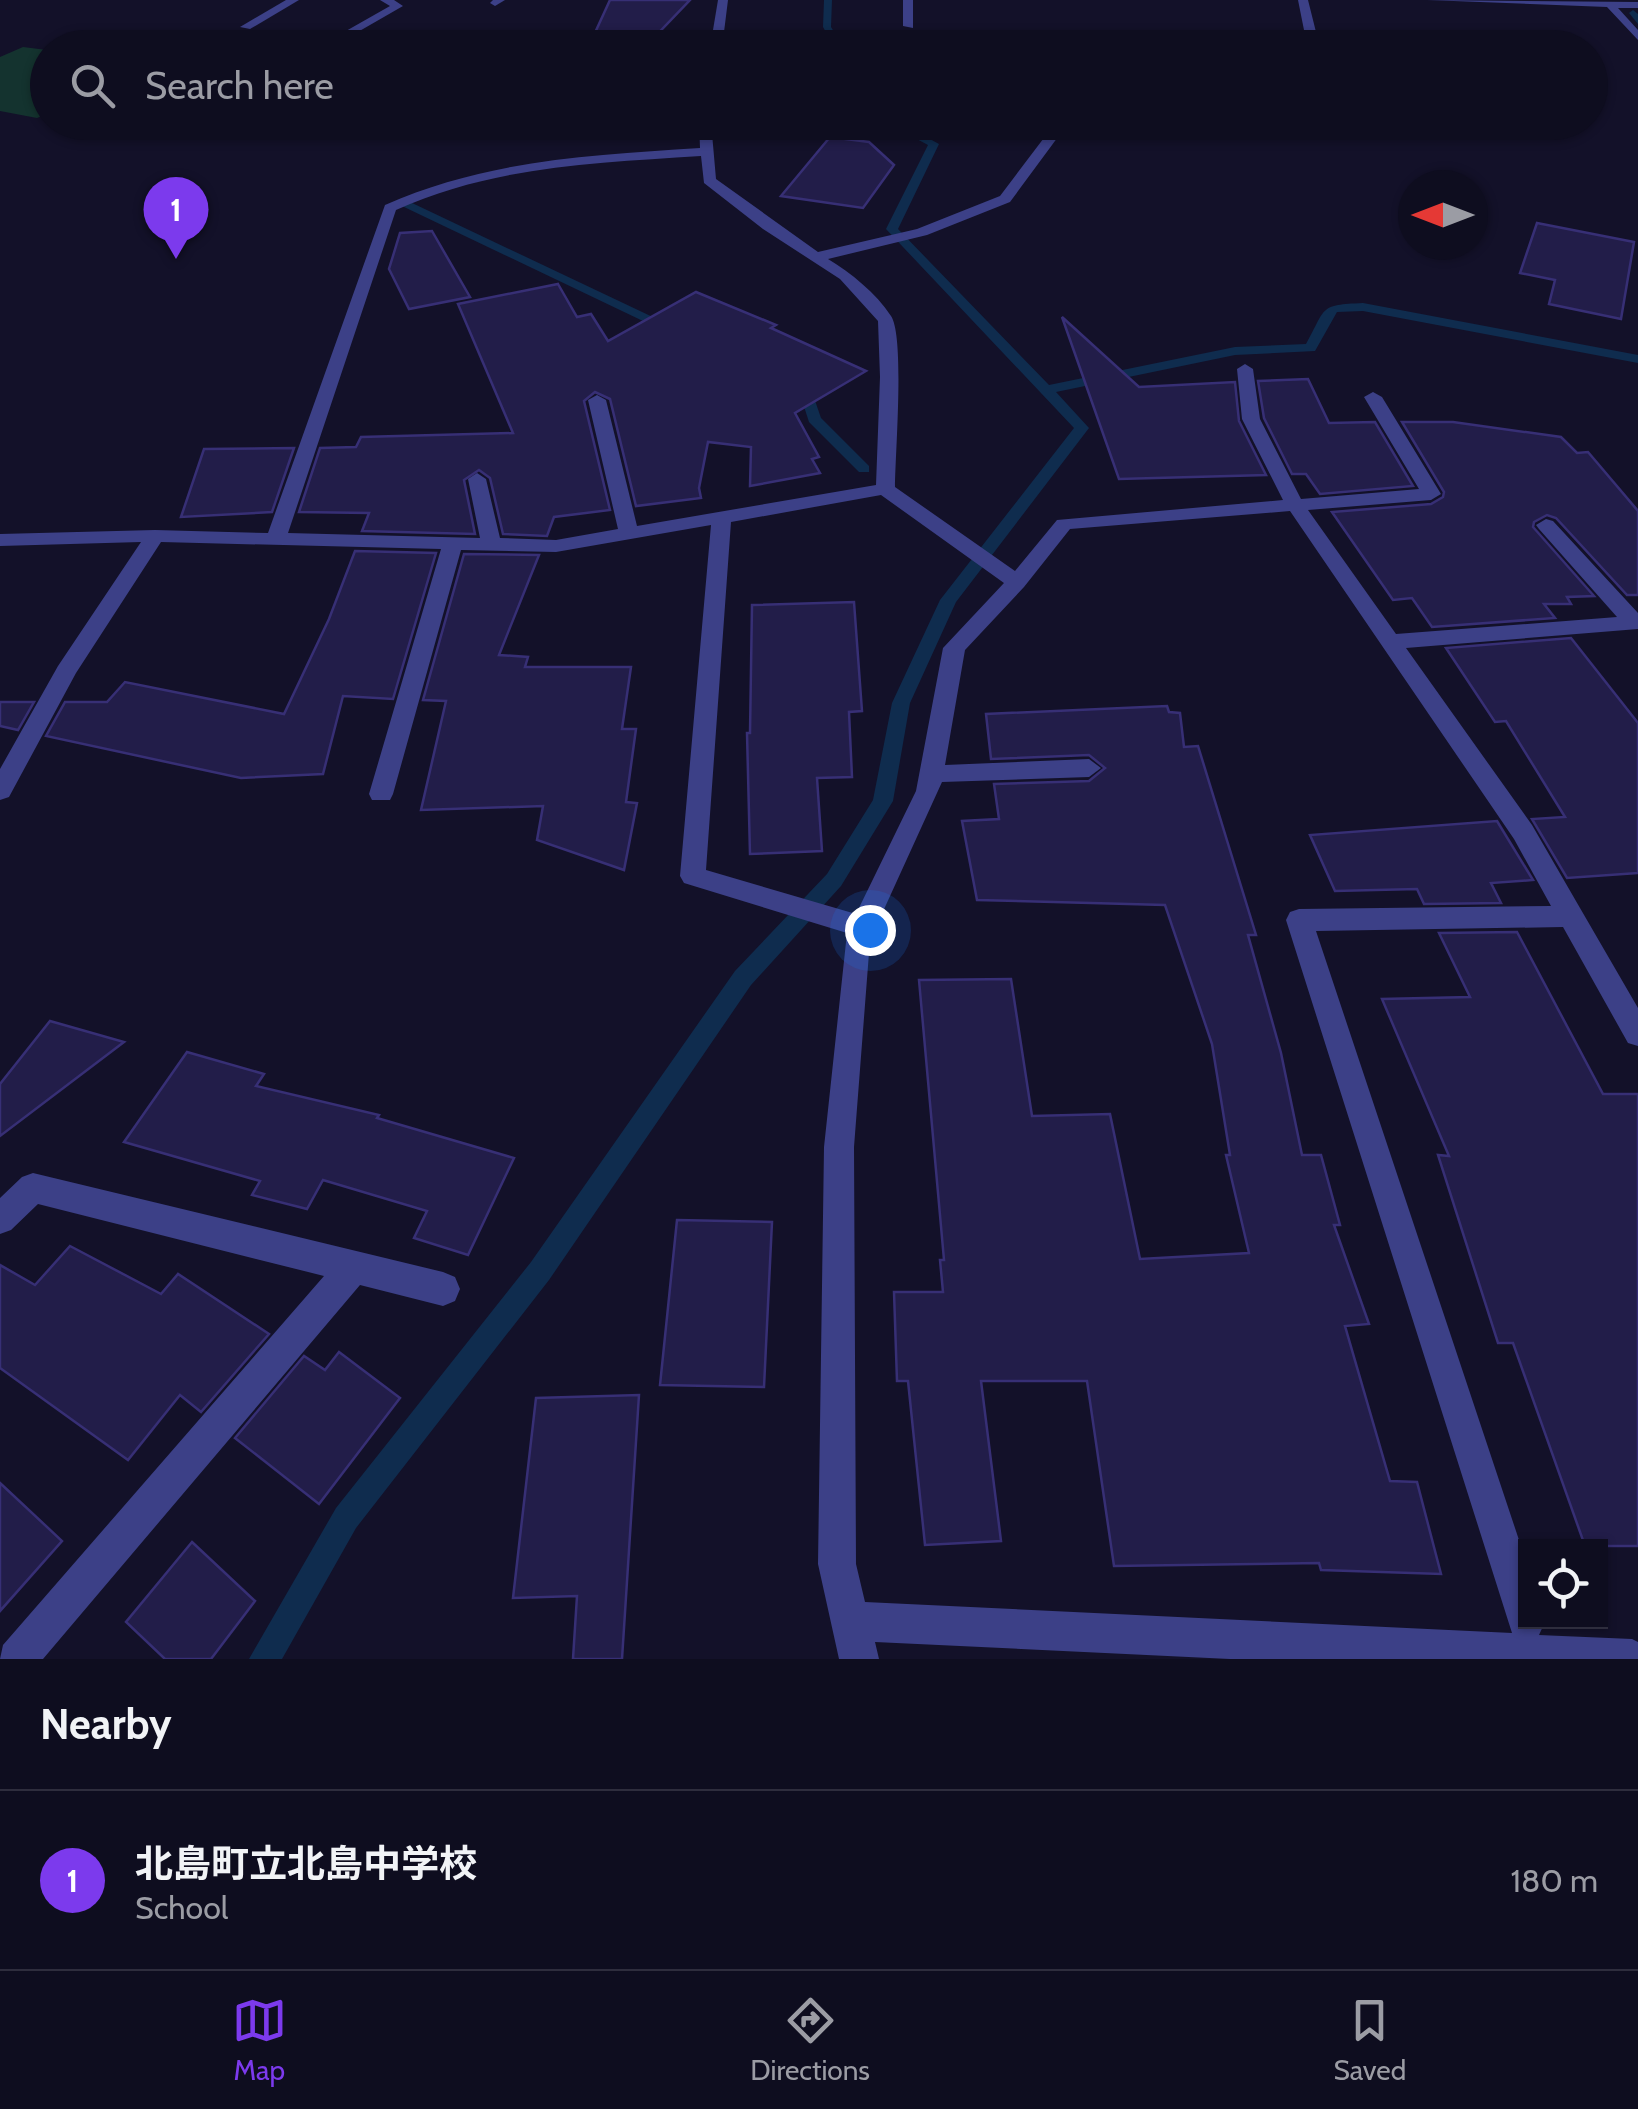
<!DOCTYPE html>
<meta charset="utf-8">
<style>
:root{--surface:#0e0d1f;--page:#1c1b2c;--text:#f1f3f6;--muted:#9b9ca4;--line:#2e2d3d;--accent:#7c3aed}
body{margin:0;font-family:Cabin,"Noto Sans JP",sans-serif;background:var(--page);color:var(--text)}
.controls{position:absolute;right:30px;bottom:30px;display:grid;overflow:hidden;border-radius:0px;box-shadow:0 2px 8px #0004}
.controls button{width:90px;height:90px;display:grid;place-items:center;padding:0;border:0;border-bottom:2px solid var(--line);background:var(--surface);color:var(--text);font:50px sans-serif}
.compass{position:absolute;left:1398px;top:170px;width:90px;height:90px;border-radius:50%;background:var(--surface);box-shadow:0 2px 8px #0004;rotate:270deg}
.you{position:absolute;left:870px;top:930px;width:35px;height:35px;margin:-25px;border:8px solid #fff;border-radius:50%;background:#1a73e8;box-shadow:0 0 0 15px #1a73e833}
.badge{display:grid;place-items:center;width:65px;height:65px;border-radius:50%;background:var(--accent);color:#fff;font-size:32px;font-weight:700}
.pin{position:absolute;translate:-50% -82px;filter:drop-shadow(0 2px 5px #0008)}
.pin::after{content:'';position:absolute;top:52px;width:35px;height:30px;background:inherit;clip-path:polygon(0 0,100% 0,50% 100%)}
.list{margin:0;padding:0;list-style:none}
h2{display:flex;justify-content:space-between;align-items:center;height:130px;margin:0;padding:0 40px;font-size:42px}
h2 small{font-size:32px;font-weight:400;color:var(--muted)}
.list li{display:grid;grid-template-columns:65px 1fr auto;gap:30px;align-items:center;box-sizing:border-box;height:180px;padding:0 40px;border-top:2px solid var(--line)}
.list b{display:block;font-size:38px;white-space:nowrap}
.list p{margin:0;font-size:32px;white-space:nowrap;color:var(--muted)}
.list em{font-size:32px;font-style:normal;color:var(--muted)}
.icon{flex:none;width:55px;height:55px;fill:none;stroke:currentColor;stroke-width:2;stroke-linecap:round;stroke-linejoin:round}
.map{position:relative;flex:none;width:1638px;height:1659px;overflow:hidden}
.search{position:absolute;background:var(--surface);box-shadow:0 2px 8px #0004;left:30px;right:30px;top:30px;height:110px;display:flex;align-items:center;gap:25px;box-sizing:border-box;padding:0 35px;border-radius:55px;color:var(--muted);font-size:38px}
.sheet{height:310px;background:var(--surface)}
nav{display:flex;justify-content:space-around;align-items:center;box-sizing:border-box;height:140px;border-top:2px solid var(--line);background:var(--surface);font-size:28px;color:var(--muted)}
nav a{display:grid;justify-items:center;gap:5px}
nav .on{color:var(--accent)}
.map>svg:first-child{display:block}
.green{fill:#14332f}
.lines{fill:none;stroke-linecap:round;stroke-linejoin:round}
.stream{fill:#0f2c4e;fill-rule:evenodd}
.building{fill:#221d49;stroke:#372f75;stroke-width:2.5}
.minor{fill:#3c4087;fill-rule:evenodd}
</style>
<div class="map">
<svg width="1638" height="1659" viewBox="0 0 1638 1659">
<rect width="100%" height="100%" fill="#131129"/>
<path class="green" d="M23 47 47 50V114L37 118 0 111V57Z"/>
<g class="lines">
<g class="stream">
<path d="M824 0H832L831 27 844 48H835L823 27Z"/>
<path d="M1633 10 1638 14V24L1629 13Z"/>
<path d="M885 122H899L939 144 898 229 1049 385 1235 347 1306 344C1327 307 1318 305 1363 303L1638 355V363L1363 311 1337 312 1315 351 1235 355 1056 392 1089 428 956 602 910 703 893 801 841 886 751 985 549 1280 356 1528 282 1659H249L336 1508 531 1262 735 971 827 874 873 800 892 703 940 600 1074 428 886 229 928 145Z"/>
<path d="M402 202H410L678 329 666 332 402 206Z"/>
<path d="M788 383 811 389 821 418 869 466V472H859L809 422 800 394 788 389Z"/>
</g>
</g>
<g class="building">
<path d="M610 0H690L644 48H588Z"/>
<path d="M830 137 869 142 894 165 863 208 781 196Z"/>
<path d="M1537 223 1634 242 1621 319 1549 304 1555 280 1520 273Z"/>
<path d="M432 231 470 297 409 309 389 269 400 233Z"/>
<path d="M558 284 577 317 591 314 608 341 696 292 776 325 771 328 866 371 795 413 819 457 812 459 820 473 750 486 751 447 708 442 699 488 701 498 636 506 610 399 595 392 584 401 610 510 554 517 547 536 503 534 490 478 479 470 464 480 475 534 362 531 369 513 299 512 320 448 356 447 361 437 513 433 458 304Z"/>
<path d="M1062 317 1139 387 1235 382 1239 421 1266 475 1119 479Z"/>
<path d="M1308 379 1329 423 1375 422 1413 486 1320 494 1306 474H1292L1264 418 1258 381Z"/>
<path d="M1402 422H1453L1561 437 1577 453 1588 452 1638 511V595H1627L1556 518 1547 515 1534 522 1533 527 1594 596 1567 597 1571 604H1544L1555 618 1432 627 1412 598 1393 600 1332 512 1431 504 1443 497 1444 492Z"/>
<path d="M294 448 272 512 181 517 204 449Z"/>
<path d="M355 551 436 553 393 699 343 696 323 774 241 778 46 736 65 702H107L125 682 284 714 329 619Z"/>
<path d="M464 554 539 555 499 655 528 657 525 667H631L622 729H636L626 802 637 803 624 870 537 840 543 806 421 810 446 701 423 700Z"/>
<path d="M854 602 862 711 849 712 852 777 817 778 822 851 750 854 747 733H750L752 605Z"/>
<path d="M1571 638 1638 723V873L1567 878 1532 819 1565 817 1506 721 1495 722 1446 648Z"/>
<path d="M0 702H34L18 730 0 726Z"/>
<path d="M1167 706 1169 712 1180 713 1184 747 1198 746 1256 935H1248L1281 1053 1302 1155H1321L1340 1225H1334L1369 1324 1345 1326 1390 1481 1417 1482 1441 1574 1321 1570 1319 1563 1114 1566 1087 1381H981L1001 1541 925 1545 908 1381H897L894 1292H943L940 1260H944L919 980 1011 979 1032 1116 1110 1114 1140 1259 1249 1253 1226 1155H1230L1212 1044 1165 905 977 900 962 821 999 819 994 784 1089 781 1105 768 1089 755 991 759 986 714Z"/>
<path d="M1497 821 1533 880 1491 883 1501 903 1424 904 1417 889 1335 891 1310 835Z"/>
<path d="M1517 932 1603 1094H1638V1546H1585L1513 1343H1498L1438 1155 1449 1156 1382 999 1470 997 1439 933Z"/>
<path d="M50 1021 124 1042 0 1136V1084Z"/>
<path d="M187 1052 264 1074 256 1086 379 1115 377 1118 514 1158 468 1255 414 1238 427 1211 323 1180 307 1209 252 1195 260 1181 124 1142Z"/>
<path d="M677 1220 772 1222 764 1387 660 1385Z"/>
<path d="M70 1246 161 1294 178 1274 269 1334 201 1412 180 1395 128 1460 0 1368V1265L35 1285Z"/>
<path d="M339 1352 400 1398 319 1504 235 1438 304 1356 325 1370Z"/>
<path d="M639 1395 622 1659H573L577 1596 513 1598 536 1398Z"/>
<path d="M0 1483 62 1541 0 1611Z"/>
<path d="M192 1542 255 1601 211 1659H165L126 1622Z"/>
</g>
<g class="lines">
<g class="minor">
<path d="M286 0H299L250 29 240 27Z"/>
<path d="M380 0H394L403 6 330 48H316L390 6Z"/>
<path d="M505 0 495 6 490 3 493 0Z"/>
<path d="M718 0H728L722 48H710Z"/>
<path d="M903 0H913V28L903 26Z"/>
<path d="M1298 0H1308L1316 32 1287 43 1064 37 1058 34 1064 31 1286 37 1304 30Z"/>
<path d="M1427 0 1638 2V8H1618L1638 30V40L1607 7Z"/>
<path d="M699 122H711L716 179 818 252 917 229 1000 196 1056 122H1069L1010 202 927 235 828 259C851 273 876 293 891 316 905 337 895 456 895 487L1015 571 1057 520 1283 500 1242 419 1237 369 1245 364 1253 369 1260 419 1301 499 1419 489 1364 397 1373 392 1382 397 1441 494 1431 500 1308 510 1396 634 1617 617 1539 529 1536 525 1546 519 1553 521 1638 613V629L1406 648 1532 825 1580 908 1638 1008V1046L1628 1043 1563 927 1316 931 1526 1561V1622H1545L1539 1635 1632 1639 1638 1642V1659H1230L875 1642 879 1659H839L818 1564 824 1147 847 933 684 883 680 876 711 525 556 552 461 550 393 794 390 800H372L369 794 441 549 161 542 76 673 9 797 0 800V769L58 666 141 542 0 546V534L155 530 268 533 385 205C486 160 591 155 700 148ZM701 156 704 183 763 229 840 279 878 321 880 377 876 485 637 526 606 400 597 395 588 400 618 529 556 540 500 538 486 479 477 473 468 479 480 538 288 533 396 210C494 166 595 163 701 156ZM881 495 1004 583 943 648 916 791 856 914 706 870 731 522ZM1290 511 1514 839 1551 906 1299 909 1290 912 1286 920 1512 1633 865 1602 856 1564 854 1147 870 940 942 782 1089 777 1101 768 1089 759 945 765 965 650 1024 587 1070 529Z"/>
<path d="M33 1173 443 1272 455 1277 460 1289 455 1301 443 1306 360 1285 43 1659H0L3 1645 324 1276 38 1204 11 1230 0 1234V1198L22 1177Z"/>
</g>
</g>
</svg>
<div class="controls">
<button><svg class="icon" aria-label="locate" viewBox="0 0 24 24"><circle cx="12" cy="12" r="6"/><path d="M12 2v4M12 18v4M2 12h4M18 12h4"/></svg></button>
</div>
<svg class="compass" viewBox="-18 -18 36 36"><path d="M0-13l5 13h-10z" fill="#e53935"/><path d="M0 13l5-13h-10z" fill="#9b9ca4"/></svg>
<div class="you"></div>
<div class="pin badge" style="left:176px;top:259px">1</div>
<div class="search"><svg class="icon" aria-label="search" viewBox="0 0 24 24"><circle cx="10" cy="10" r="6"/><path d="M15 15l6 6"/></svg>Search here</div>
</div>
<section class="sheet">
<h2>Nearby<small></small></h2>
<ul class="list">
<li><span class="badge">1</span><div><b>北島町立北島中学校</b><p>School</p></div><em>180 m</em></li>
</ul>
</section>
<nav>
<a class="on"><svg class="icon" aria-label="map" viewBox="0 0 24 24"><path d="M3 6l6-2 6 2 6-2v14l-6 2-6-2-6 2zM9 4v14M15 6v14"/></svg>Map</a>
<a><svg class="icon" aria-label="directions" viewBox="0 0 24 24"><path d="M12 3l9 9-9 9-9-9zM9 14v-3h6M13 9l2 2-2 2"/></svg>Directions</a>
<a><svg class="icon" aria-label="saved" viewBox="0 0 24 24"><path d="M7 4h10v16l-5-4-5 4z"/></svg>Saved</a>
</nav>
